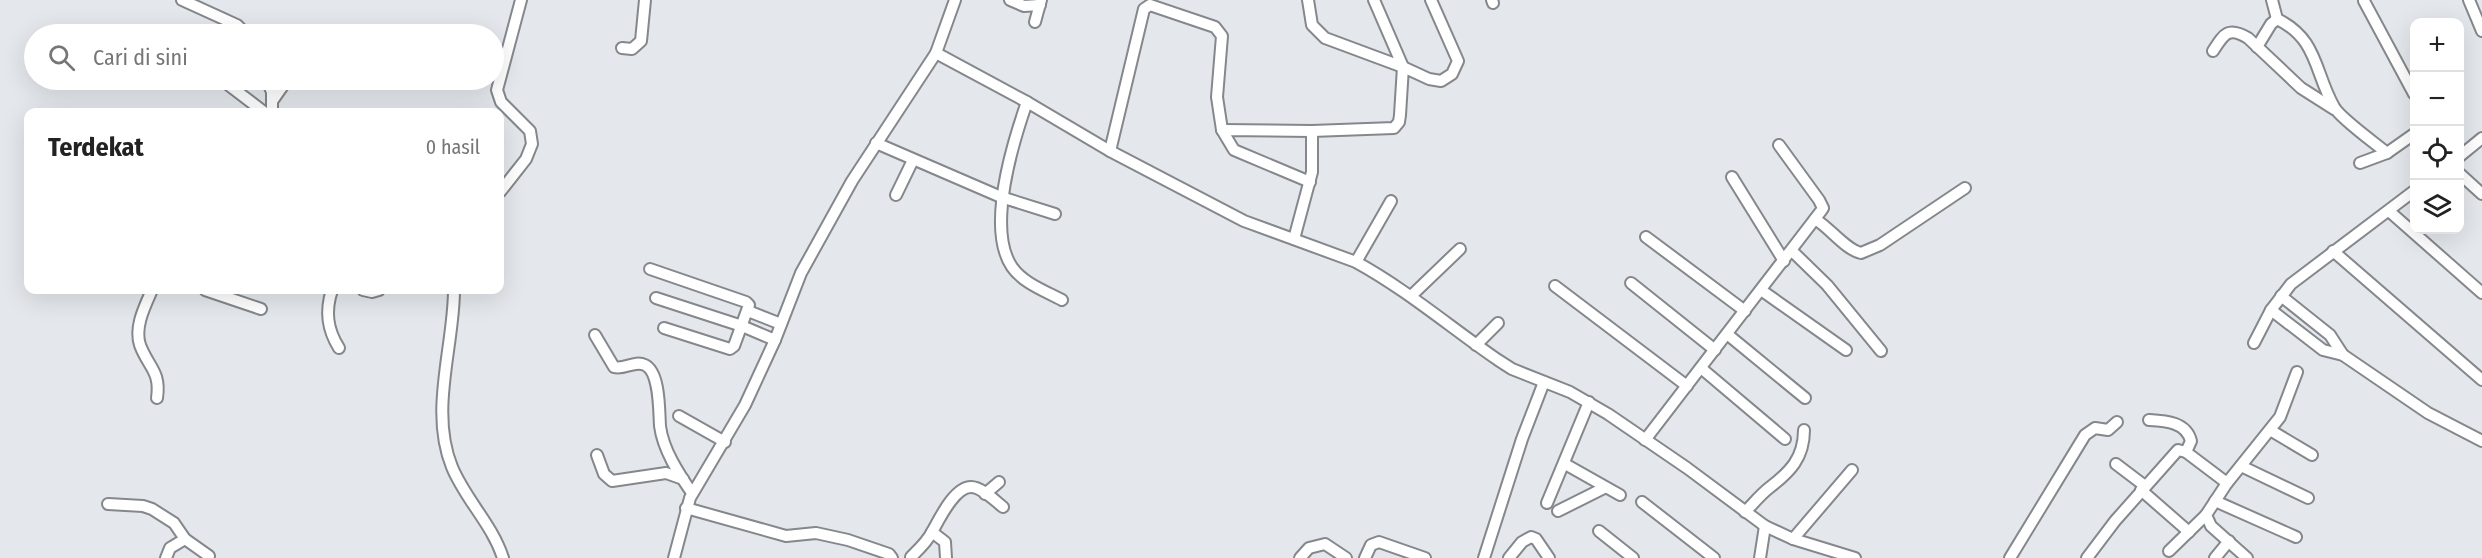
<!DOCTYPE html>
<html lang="id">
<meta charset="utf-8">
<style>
:root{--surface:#fff;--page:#f6f6f6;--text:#222;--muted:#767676;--line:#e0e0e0}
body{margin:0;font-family:"Fira Sans Condensed",sans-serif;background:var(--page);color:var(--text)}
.controls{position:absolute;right:18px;top:18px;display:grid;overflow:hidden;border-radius:12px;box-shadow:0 6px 24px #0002}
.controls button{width:54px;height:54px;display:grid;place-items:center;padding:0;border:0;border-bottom:2px solid var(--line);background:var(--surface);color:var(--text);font:30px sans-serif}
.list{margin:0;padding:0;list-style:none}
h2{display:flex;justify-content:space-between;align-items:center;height:78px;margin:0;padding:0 24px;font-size:26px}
h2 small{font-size:20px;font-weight:400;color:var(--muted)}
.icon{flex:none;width:33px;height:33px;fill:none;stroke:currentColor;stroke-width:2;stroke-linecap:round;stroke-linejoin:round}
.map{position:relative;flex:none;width:2482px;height:558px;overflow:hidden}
.search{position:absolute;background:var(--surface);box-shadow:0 6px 24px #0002;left:24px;top:24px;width:480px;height:66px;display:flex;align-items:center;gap:15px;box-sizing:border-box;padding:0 21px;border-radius:33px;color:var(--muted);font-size:22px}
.panel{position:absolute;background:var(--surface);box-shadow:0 6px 24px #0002;left:24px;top:108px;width:480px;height:186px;border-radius:12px}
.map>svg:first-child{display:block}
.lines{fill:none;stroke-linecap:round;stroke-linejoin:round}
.street-casing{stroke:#84878b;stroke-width:14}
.street{stroke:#fff;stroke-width:10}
</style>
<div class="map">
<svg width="2482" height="558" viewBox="0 0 2482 558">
<rect width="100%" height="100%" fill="#e4e8ec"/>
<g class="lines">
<g class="street-casing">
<g id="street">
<path d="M182 0 237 25 246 34"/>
<path d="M1010 0 1024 6 1040 5"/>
<path d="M1308 0 1312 25 1325 38 1403 67 1429 79 1441 81 1452 74 1458 61 1431 0"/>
<path d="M1492 0 1493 3"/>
<path d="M2272 0 2277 19C2318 39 2314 71 2334 107 2341 119 2375 143 2387 153"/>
<path d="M2469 0 2482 31"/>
<path d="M2364 1 2414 94"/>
<path d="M1035 22 1041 0"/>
<path d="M2257 47 2271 24 2277 19"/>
<path d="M622 48 632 49 641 41 645 0"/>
<path d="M2213 51C2224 34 2228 26 2248 38L2301 88 2334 109"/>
<path d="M936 53 1027 102 1110 151 1244 221 1356 262C1407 290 1450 327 1498 360L1512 369 1570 392 1608 414 1687 468 1765 526 1793 539 1855 558"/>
<path d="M222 80 264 112"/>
<path d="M267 80 272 92V112"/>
<path d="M273 100 287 80"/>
<path d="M1027 102C1013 142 986 229 1012 267 1023 283 1045 291 1062 300"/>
<path d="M876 143 1001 197 1055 214"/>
<path d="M1110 151 1144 9 1150 5 1215 27 1222 36 1217 97 1222 130"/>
<path d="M2460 156 2482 138"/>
<path d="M2360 163 2387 153 2414 134"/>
<path d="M2460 174 2482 194"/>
<path d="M1732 177 1784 261"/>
<path d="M1310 182 1234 150 1222 130 1312 131 1394 128 1399 122 1400 115 1403 67 1374 0"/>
<path d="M500 192 526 159 532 144 530 131 501 102 497 90 521 0"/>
<path d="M896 195 913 160"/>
<path d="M2389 211 2482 293"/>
<path d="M1815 219C1830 228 1846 250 1861 253L1880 245 1965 188"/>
<path d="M1646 237 1745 311"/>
<path d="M1294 239 1312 172V131"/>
<path d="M1792 251 1827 285 1881 351"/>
<path d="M2333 251 2482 380"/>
<path d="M1356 262 1391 201"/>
<path d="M650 269 746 302 749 305 734 346 730 349 664 328"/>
<path d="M1631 283 1715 350"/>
<path d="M1555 286 1687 386"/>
<path d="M152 290C145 306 134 327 140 345 148 367 161 371 157 398"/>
<path d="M205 290 261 309"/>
<path d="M332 290C325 311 327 329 339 348"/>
<path d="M363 290 372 292 379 290"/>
<path d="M454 290C454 346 429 411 452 467 465 499 492 524 503 558"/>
<path d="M1761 290 1846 350"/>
<path d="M1411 296 1460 249"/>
<path d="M2281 296 2330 335 2343 355"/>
<path d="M656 298 742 326 775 340"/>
<path d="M2271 310 2323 350 2343 355 2428 413 2482 441"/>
<path d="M748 311 781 324"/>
<path d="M1727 334 1805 398"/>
<path d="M595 335 614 367C625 370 634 360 645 365 660 372 659 411 660 426 663 450 679 474 692 493"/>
<path d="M2254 343 2271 310 2291 284 2414 191"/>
<path d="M1476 345 1498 323"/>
<path d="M1701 368 1785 439"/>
<path d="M679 416 725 442"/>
<path d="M2149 420C2166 421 2186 422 2191 441L2186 452"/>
<path d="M2270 430 2312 455"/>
<path d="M1645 440 1821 211 1823 208 1819 200 1779 145"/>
<path d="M597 455 604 474 612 481 666 473 683 479"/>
<path d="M1565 464 1620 495"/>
<path d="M2116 464 2145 486"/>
<path d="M2241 466 2308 498"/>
<path d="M2141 490 2189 532"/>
<path d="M985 494 999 482"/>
<path d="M2215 501 2296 537"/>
<path d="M1642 502 1714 558"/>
<path d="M1547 503 1589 402"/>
<path d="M108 504 143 506 152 509 174 523 185 539 209 556"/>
<path d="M686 508 786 536 816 533 848 540 889 554 892 558"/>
<path d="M1558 511 1604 488"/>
<path d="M1745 512C1753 504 1760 495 1769 488 1790 472 1804 458 1804 430"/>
<path d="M1599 531 1633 558"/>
<path d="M932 532 945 542 946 558"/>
<path d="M1793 539 1852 470"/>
<path d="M2169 551 2206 515"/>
<path d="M911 557C919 549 927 542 932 532 939 520 954 487 971 487 982 487 995 501 1003 507"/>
<path d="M166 558 170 548 185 539"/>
<path d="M674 558 690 498 745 405 775 340 801 273 852 181 936 53 955 0"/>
<path d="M1300 558 1309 548 1325 544 1346 558"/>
<path d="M1365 558 1371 545 1379 542 1425 558"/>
<path d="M1484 558 1522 439 1544 382"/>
<path d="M1509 558 1522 542 1531 537 1536 539 1549 558"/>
<path d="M1760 558 1765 526"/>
<path d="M2010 558 2085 435 2095 428 2108 430 2117 422"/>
<path d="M2087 558 2115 521 2178 450 2186 452 2227 483"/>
<path d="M2215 558 2229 541"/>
<path d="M2247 558 2211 526 2206 515 2227 483 2280 417 2297 372"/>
</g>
</g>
<use href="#street" class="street"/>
</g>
</svg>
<div class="controls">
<button>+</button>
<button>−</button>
<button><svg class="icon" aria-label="locate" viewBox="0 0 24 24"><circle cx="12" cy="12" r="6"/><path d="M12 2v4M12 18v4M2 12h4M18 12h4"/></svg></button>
<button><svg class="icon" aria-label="layers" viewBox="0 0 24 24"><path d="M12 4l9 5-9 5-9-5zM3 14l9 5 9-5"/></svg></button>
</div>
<div class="search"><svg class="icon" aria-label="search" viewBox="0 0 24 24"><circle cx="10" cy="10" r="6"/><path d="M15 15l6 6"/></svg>Cari di sini</div>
<section class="panel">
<h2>Terdekat<small>0 hasil</small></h2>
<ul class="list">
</ul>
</section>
</div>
